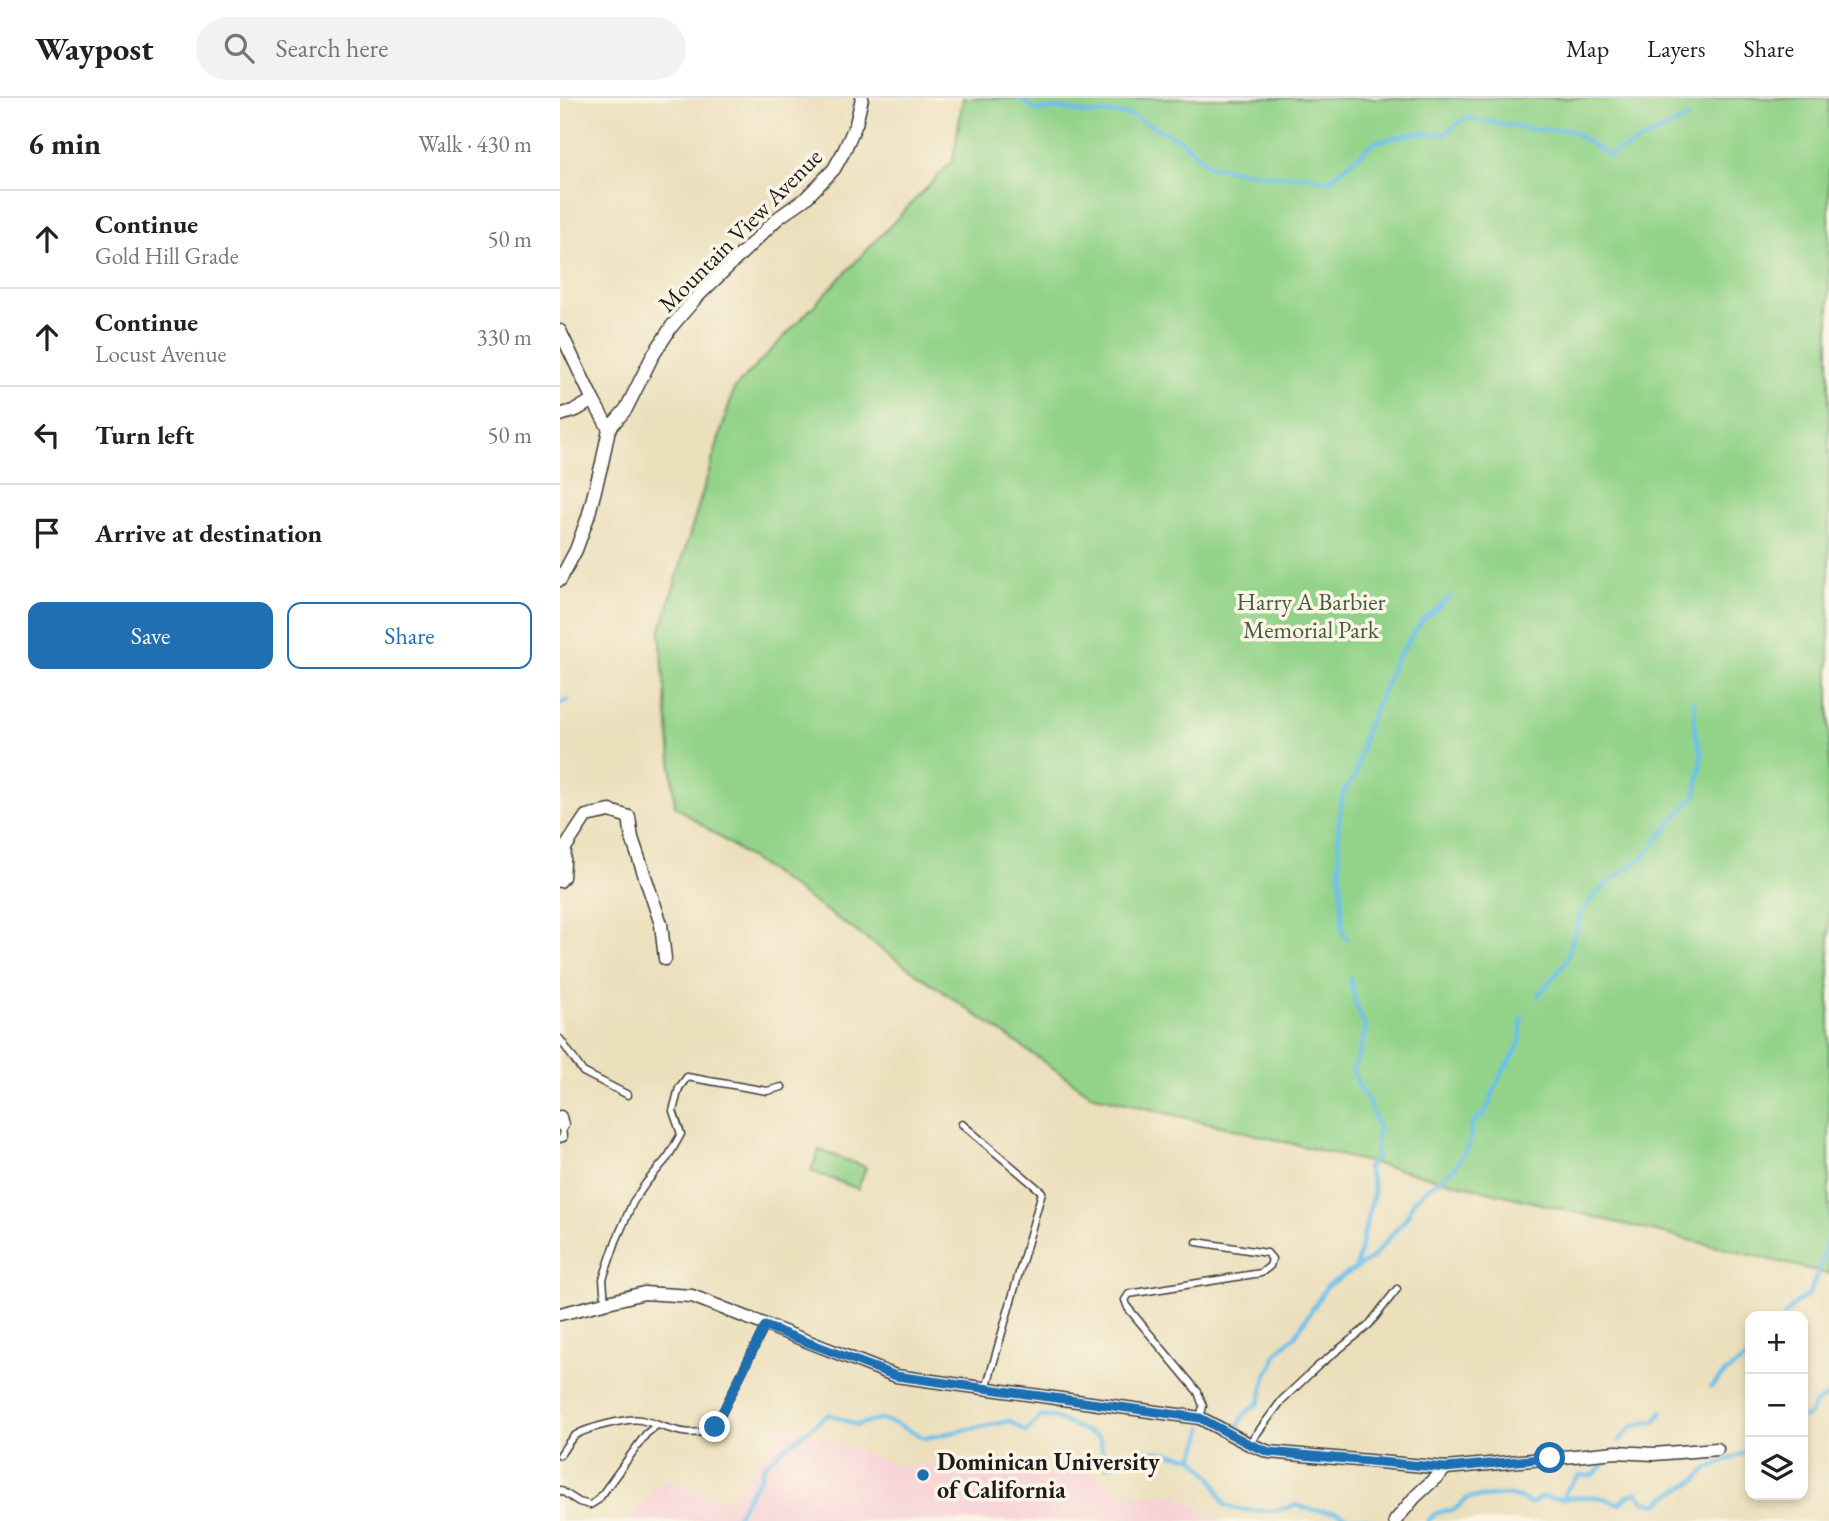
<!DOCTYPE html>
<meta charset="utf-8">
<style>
:root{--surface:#fff;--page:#f2f2f2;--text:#202124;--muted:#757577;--line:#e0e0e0;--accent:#1f6fb2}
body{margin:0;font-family:"EB Garamond",serif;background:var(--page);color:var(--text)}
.controls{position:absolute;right:21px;bottom:21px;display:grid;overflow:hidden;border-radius:14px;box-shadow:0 4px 10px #0003}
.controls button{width:63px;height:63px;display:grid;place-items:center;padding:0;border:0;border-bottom:2px solid var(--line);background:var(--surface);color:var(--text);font:35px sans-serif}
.stop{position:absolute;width:21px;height:21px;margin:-16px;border:5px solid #1f6fb2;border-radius:50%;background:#fff}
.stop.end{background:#1f6fb2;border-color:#fff;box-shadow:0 2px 7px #0008}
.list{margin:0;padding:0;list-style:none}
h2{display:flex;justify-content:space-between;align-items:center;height:91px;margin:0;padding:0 28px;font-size:30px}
h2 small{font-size:23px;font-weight:400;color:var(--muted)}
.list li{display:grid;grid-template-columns:46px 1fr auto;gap:21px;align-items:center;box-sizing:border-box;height:98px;padding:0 28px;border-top:2px solid var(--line)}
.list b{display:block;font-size:26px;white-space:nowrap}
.list p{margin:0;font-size:23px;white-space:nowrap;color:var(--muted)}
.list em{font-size:23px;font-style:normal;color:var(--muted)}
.actions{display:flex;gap:14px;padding:21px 28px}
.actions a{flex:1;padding:16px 0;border:2px solid var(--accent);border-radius:14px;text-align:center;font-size:24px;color:var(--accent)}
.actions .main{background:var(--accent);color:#fff}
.icon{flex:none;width:38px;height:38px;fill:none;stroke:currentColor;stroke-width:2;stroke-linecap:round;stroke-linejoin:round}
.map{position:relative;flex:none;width:1269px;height:1423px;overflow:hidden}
header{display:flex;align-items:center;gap:42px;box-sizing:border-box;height:98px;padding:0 35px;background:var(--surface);border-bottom:2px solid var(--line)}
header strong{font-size:33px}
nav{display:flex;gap:38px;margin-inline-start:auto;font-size:24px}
.search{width:490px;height:63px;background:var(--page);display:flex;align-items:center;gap:18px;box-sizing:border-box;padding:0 24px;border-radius:38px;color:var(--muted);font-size:26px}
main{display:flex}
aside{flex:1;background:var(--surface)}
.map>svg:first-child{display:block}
.built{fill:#f7cfd5}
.green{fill:#93d389;stroke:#587852;stroke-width:2}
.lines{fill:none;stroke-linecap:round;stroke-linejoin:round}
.stream{stroke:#6dc0e9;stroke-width:4.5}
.lane-casing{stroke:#3b3934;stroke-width:9}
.street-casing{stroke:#3b3934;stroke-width:15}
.lane{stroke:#fff;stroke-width:6}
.street{stroke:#fff;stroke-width:12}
.route{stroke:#1f6fb2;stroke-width:9}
.poi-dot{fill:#1f6fb2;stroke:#fcf5e5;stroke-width:2.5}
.labels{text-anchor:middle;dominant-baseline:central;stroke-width:7;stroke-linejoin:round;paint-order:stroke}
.street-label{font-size:24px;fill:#1c1c1c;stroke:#fcf5e5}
.park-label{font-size:24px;fill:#465c42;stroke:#fcf5e5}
.poi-label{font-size:24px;font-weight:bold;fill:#1c1c1c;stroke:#fcf5e5;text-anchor:start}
</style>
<header>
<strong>Waypost</strong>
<div class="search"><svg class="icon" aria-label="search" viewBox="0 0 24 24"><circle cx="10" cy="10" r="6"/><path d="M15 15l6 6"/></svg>Search here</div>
<nav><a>Map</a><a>Layers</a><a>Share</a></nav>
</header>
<main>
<aside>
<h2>6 min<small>Walk · 430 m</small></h2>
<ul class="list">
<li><svg class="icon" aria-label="ahead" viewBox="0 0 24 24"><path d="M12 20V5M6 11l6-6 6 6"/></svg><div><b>Continue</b><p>Gold Hill Grade</p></div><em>50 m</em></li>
<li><svg class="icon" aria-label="ahead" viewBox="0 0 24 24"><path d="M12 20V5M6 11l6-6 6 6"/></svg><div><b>Continue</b><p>Locust Avenue</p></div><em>330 m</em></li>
<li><svg class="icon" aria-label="left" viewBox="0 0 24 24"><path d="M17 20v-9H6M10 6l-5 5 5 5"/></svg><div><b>Turn left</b></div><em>50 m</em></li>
<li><svg class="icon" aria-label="arrive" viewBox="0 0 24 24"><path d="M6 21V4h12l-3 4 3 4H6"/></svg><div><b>Arrive at destination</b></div></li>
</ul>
<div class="actions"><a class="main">Save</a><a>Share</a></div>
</aside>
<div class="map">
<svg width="1269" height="1423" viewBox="0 0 1269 1423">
<rect width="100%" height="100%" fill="#fcf5e5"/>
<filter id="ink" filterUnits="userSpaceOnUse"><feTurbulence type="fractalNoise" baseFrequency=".0143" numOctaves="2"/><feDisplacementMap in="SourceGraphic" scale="14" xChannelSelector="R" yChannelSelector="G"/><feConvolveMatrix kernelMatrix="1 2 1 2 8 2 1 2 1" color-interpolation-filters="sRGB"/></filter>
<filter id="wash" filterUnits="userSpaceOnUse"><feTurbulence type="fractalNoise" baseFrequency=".00686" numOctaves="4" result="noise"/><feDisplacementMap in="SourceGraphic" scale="28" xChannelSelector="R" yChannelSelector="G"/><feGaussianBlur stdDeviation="1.57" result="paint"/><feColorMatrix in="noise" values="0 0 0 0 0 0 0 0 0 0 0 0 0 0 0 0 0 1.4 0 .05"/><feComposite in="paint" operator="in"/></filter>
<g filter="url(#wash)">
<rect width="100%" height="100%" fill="#ebdfbc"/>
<path class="built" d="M224 1325 341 1369 379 1366 481 1367 500 1373 524 1366 561 1397H617L661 1423H67L106 1381 170 1403Z"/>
<g class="green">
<path d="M403 0H1269V1176L532 997 115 708 100 534 174 291 393 62Z"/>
<path d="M259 1052 306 1069 298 1091 251 1073Z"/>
</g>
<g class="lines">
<g class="stream">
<path d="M459 0 477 13 497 10 531 16 551 15 572 18 621 42 649 68 712 78H747L769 83 815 44 855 35 885 36 905 20 977 32H1010L1049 58 1128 20"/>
<path d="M0 605 8 602"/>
<path d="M787 841 783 835 778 729 783 694 795 678 807 627 819 603 835 563 862 523 890 499"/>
<path d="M790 880 796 907 806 930 799 957 793 973 801 992 809 1005 818 1030 816 1045V1060L807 1070 812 1083 814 1093 796 1169"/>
<path d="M978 898 1006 864 1020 818 1035 797 1053 781 1086 757 1119 715 1136 697 1142 656 1135 635 1134 603"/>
<path d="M1224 1218 1236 1205 1249 1197 1262 1163 1269 1134"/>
<path d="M1151 1289 1165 1275 1187 1260 1190 1255"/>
<path d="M651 1317 679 1329C681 1317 689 1312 699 1305L707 1275 714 1265 715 1258 721 1250 735 1238 767 1188 811 1161 847 1119 854 1102 869 1089 893 1072 909 1048 912 1025 925 1015 941 976 954 957 960 944 962 921"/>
<path d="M1243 1320 1251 1315 1254 1306 1269 1298"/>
<path d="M1059 1343 1073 1328 1096 1323 1102 1313"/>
<path d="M633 1359 639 1346 643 1330"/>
<path d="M1003 1401 1006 1392 1019 1378 1034 1377 1048 1362"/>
<path d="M175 1423 187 1399 200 1380 204 1368 220 1353 269 1316 296 1327 321 1321 338 1327 365 1340 450 1323 466 1334 480 1319H493L539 1339 547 1369C555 1365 563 1357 571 1355 591 1349 614 1358 633 1359L653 1381 665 1407 677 1411 696 1413 719 1412 736 1407 753 1412 777 1414 788 1420H802L815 1423"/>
<path d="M868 1423 875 1416 883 1413 894 1412 908 1400 946 1397 962 1401 970 1406 982 1399C1011 1405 1029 1391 1059 1406L1068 1398 1077 1395 1084 1403 1098 1406 1107 1398 1137 1382 1146 1371 1187 1354"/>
</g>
</g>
</g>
<g filter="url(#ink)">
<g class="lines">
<g class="lane-casing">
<g id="lane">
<path d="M0 941 23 974 68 997"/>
<path d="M402 1026 482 1094 426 1291"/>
<path d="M0 1041 3 1040 2 1027"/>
<path d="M637 1144 707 1155 712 1161 710 1168 701 1175 569 1196 565 1202 568 1210 638 1294 643 1308 640 1320"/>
<path d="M45 1205 43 1181 56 1143 73 1104 86 1085 108 1059 121 1036 113 1013 119 990 127 979 207 993 222 989"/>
<path d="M689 1346 722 1302 758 1268 808 1228 837 1191"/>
<path d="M0 1357C4 1352 8 1344 13 1339 22 1331 69 1319 81 1322 107 1328 128 1343 155 1329L205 1228"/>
<path d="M0 1392 19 1404 30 1407 38 1402 86 1336 97 1327"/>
</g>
</g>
<g class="street-casing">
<g id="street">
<path d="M0 233 33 302 49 331"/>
<path d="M0 317 16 312 33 302"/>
<path d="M0 482 16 452 28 419 42 365 49 331 66 311 92 259 112 228 135 201 218 120 246 100 274 71 284 53 296 26 302 0"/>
<path d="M0 783 3 779 5 750 26 718 50 713 69 719 72 740 101 826 105 861"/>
<path d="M0 1019 2 1027"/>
<path d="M0 1216 84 1195 132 1198 336 1278 640 1320 689 1346 709 1354 886 1370 1056 1354 1094 1356 1157 1351"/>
<path d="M835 1423 855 1399 886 1370"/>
</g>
</g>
<use href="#lane" class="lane"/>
<use href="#street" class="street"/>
</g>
</g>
<g class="lines" filter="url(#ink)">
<path class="route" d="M155 1329 205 1228 336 1278 640 1320 689 1346 709 1354 886 1370 990 1360"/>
</g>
<circle class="poi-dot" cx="363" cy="1377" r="7"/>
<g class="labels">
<g class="street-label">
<text transform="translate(180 132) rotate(-45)">Mountain View Avenue</text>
</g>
<g class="park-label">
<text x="751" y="503">Harry A Barbier<tspan x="751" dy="28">Memorial Park</tspan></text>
</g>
<g class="poi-label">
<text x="377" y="1363">Dominican University<tspan x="377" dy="28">of California</tspan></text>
</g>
</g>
</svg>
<div class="controls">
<button>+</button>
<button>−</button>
<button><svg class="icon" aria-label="layers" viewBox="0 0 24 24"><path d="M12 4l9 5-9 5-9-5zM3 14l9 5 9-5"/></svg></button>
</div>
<div class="stop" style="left:990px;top:1360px"></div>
<div class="stop end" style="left:155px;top:1329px"></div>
</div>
</main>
